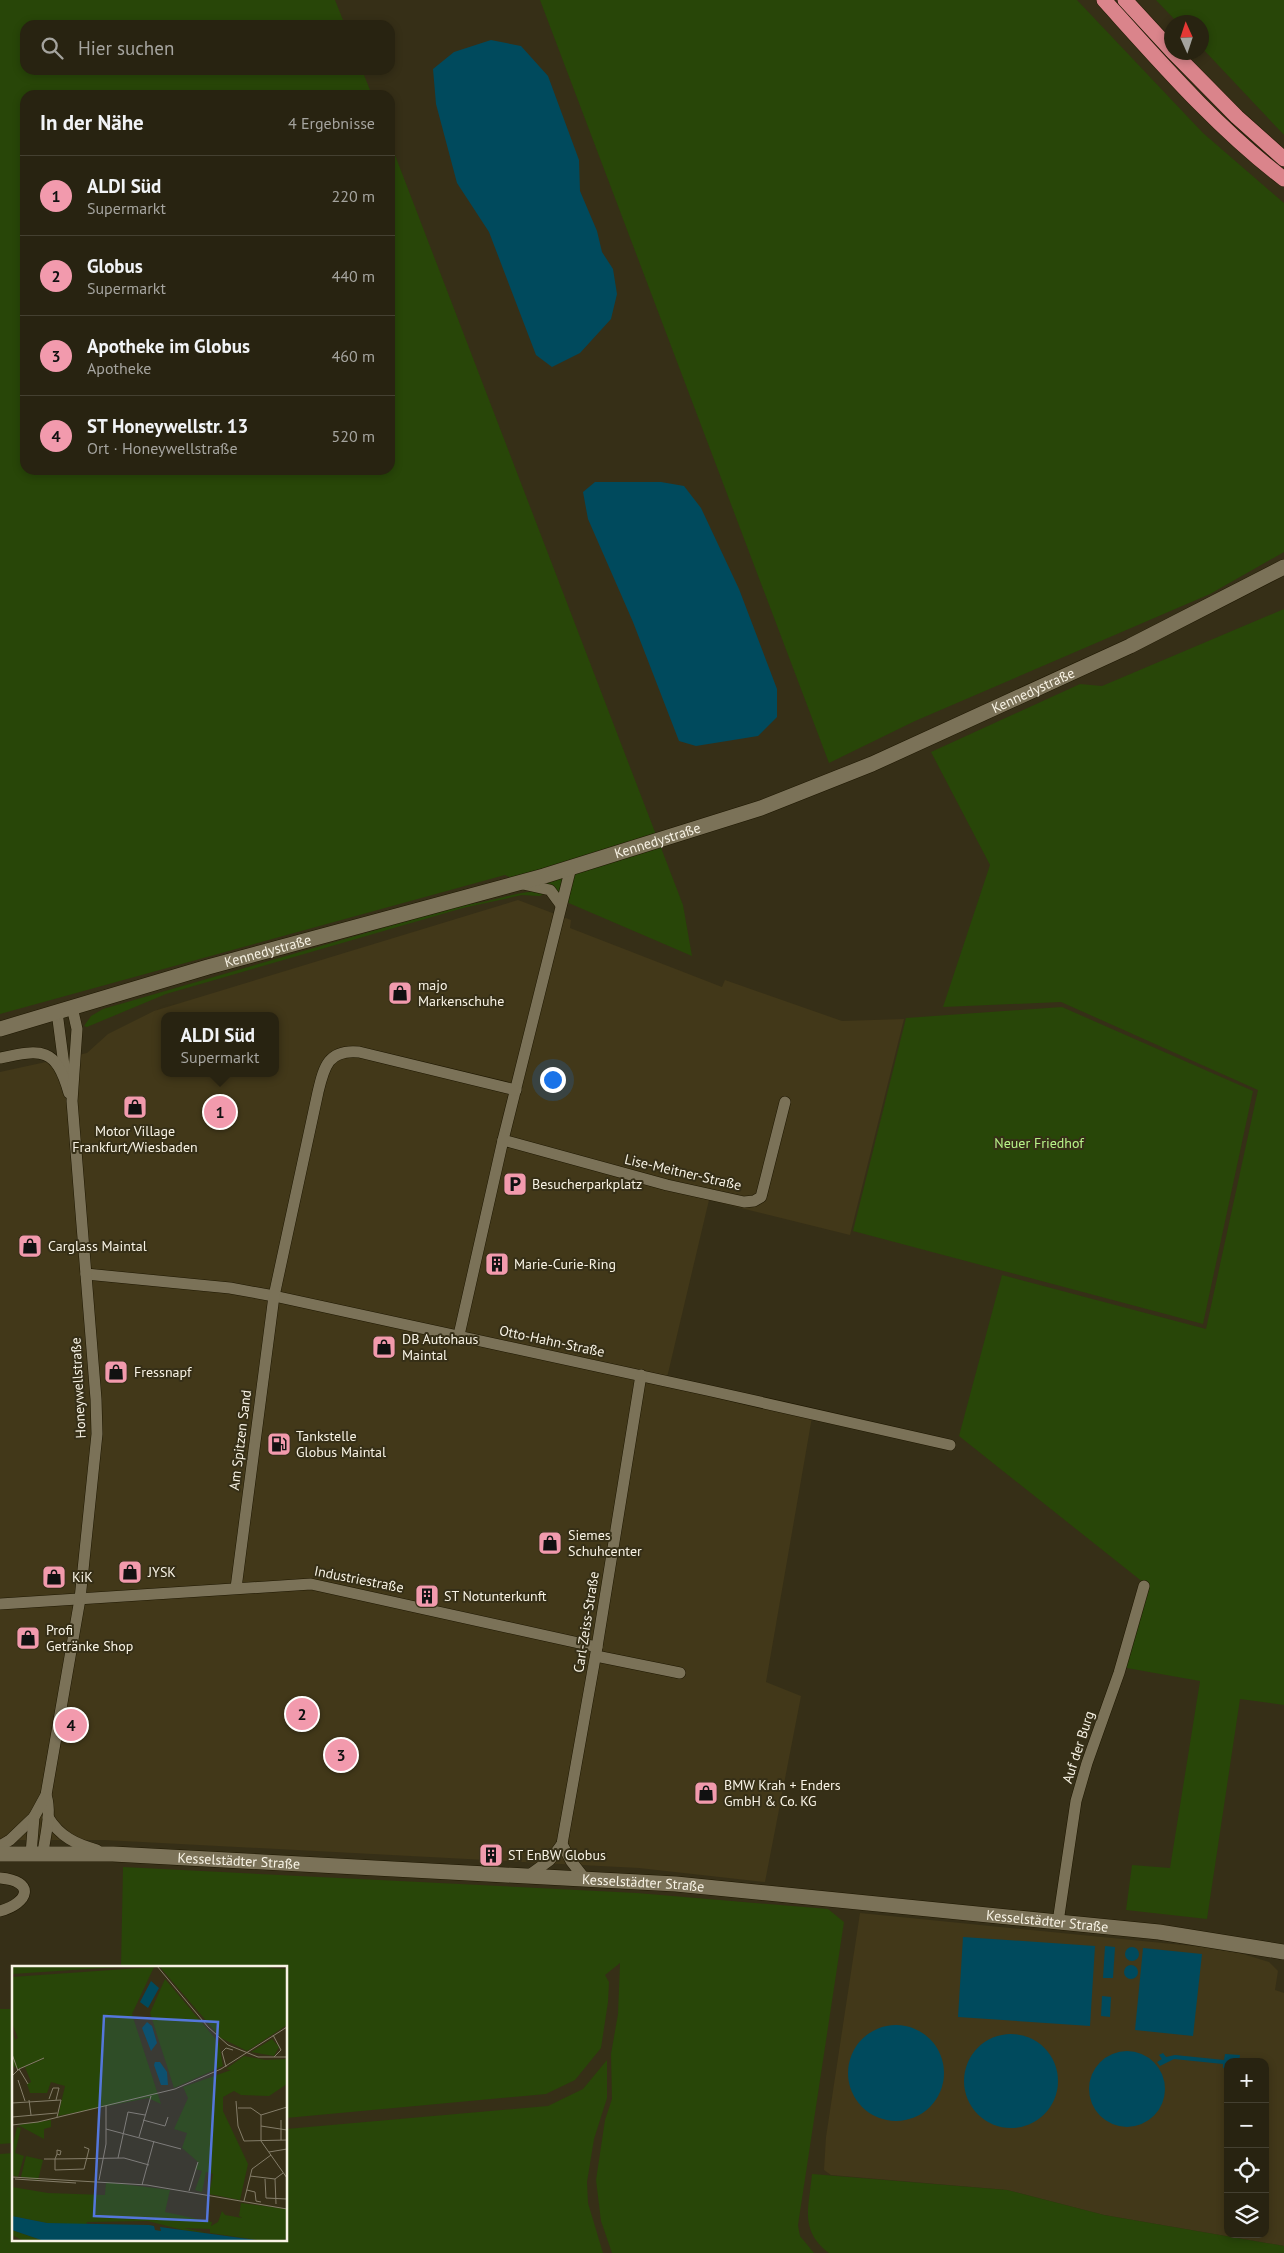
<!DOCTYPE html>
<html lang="de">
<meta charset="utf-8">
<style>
:root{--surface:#282311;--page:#302b1a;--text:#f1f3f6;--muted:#a5a49f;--line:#444031;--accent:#f29aad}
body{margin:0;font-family:"PT Sans",sans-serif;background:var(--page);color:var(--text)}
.controls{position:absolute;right:15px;bottom:15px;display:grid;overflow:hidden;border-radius:10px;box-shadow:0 2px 8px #0003}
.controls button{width:45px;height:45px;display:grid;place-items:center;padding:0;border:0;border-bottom:1px solid var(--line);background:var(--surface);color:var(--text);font:25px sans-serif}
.compass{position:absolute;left:1164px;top:15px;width:45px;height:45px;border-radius:50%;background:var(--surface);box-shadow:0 2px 8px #0003;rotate:357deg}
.you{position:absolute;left:552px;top:1079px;width:18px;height:18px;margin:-12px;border:4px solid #fff;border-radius:50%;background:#1a73e8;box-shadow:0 0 0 8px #1a73e833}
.badge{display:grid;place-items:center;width:32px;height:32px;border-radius:50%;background:var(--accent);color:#111;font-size:16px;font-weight:700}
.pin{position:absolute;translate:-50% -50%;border:2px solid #fff;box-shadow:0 1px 5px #0006}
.popup{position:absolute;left:161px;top:1012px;width:118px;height:65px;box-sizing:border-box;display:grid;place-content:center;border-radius:10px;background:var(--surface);filter:drop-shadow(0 1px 4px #0005);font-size:16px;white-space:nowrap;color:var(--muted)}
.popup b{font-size:19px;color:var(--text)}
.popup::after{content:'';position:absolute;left:50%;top:100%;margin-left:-10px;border:10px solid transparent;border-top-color:var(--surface)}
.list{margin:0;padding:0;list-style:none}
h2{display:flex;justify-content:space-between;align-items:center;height:65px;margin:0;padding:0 20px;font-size:21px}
h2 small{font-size:16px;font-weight:400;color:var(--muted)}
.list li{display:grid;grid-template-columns:32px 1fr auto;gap:15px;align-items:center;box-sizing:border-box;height:80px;padding:0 20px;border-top:1px solid var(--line)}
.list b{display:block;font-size:19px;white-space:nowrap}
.list p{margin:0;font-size:16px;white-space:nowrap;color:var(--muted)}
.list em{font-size:16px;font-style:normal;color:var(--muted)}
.icon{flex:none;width:28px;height:28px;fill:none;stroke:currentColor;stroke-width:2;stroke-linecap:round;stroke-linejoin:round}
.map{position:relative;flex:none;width:1284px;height:2253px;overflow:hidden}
.search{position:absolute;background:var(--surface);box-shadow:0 2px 8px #0003;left:20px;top:20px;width:375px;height:55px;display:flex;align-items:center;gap:12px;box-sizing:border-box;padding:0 18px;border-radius:15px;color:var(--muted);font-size:19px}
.panel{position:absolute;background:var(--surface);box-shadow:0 2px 8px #0003;left:20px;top:90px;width:375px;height:385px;border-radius:15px}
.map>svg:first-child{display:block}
.built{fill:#423819;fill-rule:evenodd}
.green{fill:#284608}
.water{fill:#004a5d}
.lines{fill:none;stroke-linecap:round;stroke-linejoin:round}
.street-casing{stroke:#1e1701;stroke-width:12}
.secondary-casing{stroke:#1e1701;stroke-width:16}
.highway-casing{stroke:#1e1701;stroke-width:16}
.street{stroke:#7b7258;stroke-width:11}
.secondary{stroke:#7b7258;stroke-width:15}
.highway{stroke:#da848b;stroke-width:15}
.labels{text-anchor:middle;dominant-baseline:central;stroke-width:4;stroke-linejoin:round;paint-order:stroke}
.street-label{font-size:14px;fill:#f8f3e5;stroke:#362f17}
.poi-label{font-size:14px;fill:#f8f3e5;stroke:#362f17;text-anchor:start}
.park-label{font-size:14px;fill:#b8f389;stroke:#362f17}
.inset-road{fill:none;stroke:#847d69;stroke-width:1}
.view{fill:#5477db;fill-opacity:0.15;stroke:#5477db;stroke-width:2.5}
.inset-edge{fill:none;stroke:#f8f3e5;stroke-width:2.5}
</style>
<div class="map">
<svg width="1284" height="2253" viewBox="0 0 1284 2253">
<rect width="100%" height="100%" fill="#362f17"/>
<g class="built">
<path d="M518 900 571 920 570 928 722 987 725 980 842 1021 904 1019 850 1235 709 1200 665 1386 812 1417 766 1682 801 1696 765 1882 639 1868 104 1840H0V1072L87 1053 108 1034 154 1011ZM165 1016H275V1073H165Z"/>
<path d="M860 1913 1203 1947 1243 1954 1269 1962 1278 1971 1275 1990 1284 1993V2246L1104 2215 1007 2190 831 2175 824 2170 826 2137ZM1228 2062H1265V2234H1228Z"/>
</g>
<g class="green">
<path d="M0 0H335L345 25H25V70H362L372 95H25V470H390V142L683 905 692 956 543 892 545 893 540 896 522 895 463 908 166 994 87 1027 84 1026 91 1016 103 1009 466 904C491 903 516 891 541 891L505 875 0 1014Z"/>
<path d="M540 0H1077L1203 133 1284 203V552L1210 594 915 721 829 763Z"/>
<path d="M1156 0H1284V135L1202 48V22H1177Z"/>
<path d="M1284 609V1705L1240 1699 1207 1919 1126 1910 1132 1865 1170 1868 1200 1681 1121 1667 1144 1583 959 1436 1002 1275 1206 1329 1258 1090 1061 1002 943 1007 990 865 931 752 1080 684 1102 686Z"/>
<path d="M1062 1007 1253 1091 1203 1324 853 1231 906 1018Z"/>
<path d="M123 1867 637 1893 828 1909 844 1922 798 2225 800 2236 814 2253H612L601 2221 596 2180 605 2120 612 2099 611 2054 618 2014 620 1963 605 1975 609 1982 608 2002 601 2048 575 2080 546 2094 286 2118V1967H121Z"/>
<path d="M0 2009H14V2143L0 2144Z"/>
<path d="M607 2060V2098L594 2139 587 2182 588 2203 603 2253H0V2154L14 2153V2239H286V2129L548 2106 583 2089Z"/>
<path d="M812 2174 1007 2190 1104 2215 1284 2246V2253H829C799 2230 809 2208 812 2174Z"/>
</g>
<g class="water">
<path d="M491 40 521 46 548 76 579 160 580 191 597 231 602 252 613 269 617 294 611 319 580 353 552 367 536 355 489 232 457 183 436 104 433 69 454 52Z"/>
<path d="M595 482H661L684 486 701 508 739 589 777 689V717L758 736 696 746 679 741 633 622 588 519 583 492Z"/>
<path d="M963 1937 1095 1946 1090 2026 958 2017Z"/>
<path d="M1105 1946 1115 1947 1113 1978H1103Z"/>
<circle cx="1132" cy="1954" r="7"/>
<path d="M1143 1948 1202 1954 1193 2036 1135 2030Z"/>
<circle cx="1131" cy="1972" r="7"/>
<path d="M1102 1996 1111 1997 1110 2017 1101 2016Z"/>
<circle cx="896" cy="2073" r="48"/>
<circle cx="1011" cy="2081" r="47"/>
<circle cx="1127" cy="2089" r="38"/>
<path d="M1163 2053 1166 2057 1175 2055 1224 2060 1225 2054 1240 2055 1239 2062H1228V2068H1223V2064L1174 2059 1160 2066 1157 2062 1162 2059 1159 2055Z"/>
</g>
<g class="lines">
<g class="street-casing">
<g id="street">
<path d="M523 884 550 890 561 905"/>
<path d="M57 1012 65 1073"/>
<path d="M0 1058C42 1049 56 1047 69 1093"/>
<path d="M503 1140 667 1185 744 1202 754 1201 761 1197 785 1102"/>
<path d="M86 1274 230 1288 274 1296 711 1391 950 1445"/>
<path d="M459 1335 503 1140 571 867"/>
<path d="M236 1588 274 1296 318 1092C324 1067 328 1049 359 1052L516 1090"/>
<path d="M0 1604 311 1584 597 1647"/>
<path d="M596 1656 680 1673"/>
<path d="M48 1817C60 1837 76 1844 97 1850"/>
<path d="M562 1844 571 1861 585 1879"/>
<path d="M0 1846 10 1840 34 1817"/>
<path d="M43 1853C45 1835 52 1814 46 1795"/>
<path d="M31 1854 34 1817 46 1795 80 1599 97 1434 96 1399 72 1101 77 1029 72 1007"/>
<path d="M528 1876 550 1860 562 1844 597 1647 641 1375"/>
<path d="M0 1878C36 1881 29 1903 0 1911"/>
<path d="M1058 1922 1076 1801 1087 1763 1119 1673 1144 1586"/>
</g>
</g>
<g class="secondary-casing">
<g id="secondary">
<path id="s1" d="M0 1029 208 967 544 876 761 808 872 764 1130 646 1284 567"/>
<path id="s2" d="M0 1854H113L676 1884 1159 1932 1284 1952"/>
</g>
</g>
<g class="highway-casing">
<g id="highway">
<path d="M1104 0C1160 62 1217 128 1284 179"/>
<path d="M1125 0 1172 51"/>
<path d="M1173 52 1237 117 1284 159"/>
</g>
</g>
<use href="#street" class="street"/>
<use href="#secondary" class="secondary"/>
<use href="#highway" class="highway"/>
</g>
<defs>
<g id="shop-square" transform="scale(1.25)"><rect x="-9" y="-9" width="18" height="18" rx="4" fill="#f29aad" stroke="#362f17"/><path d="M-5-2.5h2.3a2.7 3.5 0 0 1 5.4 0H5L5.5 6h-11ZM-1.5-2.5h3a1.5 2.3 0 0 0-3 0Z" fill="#111"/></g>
<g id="parking-square" transform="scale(1.25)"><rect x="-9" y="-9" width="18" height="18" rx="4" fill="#f29aad" stroke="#362f17"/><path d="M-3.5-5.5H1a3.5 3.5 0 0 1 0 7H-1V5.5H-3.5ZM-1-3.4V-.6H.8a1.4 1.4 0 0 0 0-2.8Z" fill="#111"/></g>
<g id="building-square" transform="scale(1.25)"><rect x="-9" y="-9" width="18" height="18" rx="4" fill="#f29aad" stroke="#362f17"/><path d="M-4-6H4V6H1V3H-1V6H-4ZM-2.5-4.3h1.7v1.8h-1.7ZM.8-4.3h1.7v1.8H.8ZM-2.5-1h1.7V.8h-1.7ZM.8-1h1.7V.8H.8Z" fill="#111"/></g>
<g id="fuel-square" transform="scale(1.25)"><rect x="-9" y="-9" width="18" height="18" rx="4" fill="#f29aad" stroke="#362f17"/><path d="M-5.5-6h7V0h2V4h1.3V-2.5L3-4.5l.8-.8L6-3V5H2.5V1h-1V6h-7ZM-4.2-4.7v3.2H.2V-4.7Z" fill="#111"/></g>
</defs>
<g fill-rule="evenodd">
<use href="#shop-square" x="400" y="993"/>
<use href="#shop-square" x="135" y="1107"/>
<use href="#parking-square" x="515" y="1184"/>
<use href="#shop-square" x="30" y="1246"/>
<use href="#building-square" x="497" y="1264"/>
<use href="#shop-square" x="384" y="1347"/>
<use href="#shop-square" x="116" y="1372"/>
<use href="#fuel-square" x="279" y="1444"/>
<use href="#shop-square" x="550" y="1543"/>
<use href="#shop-square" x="130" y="1572"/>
<use href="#shop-square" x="54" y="1577"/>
<use href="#building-square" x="427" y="1596"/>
<use href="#shop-square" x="28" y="1638"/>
<use href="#shop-square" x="706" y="1793"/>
<use href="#building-square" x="491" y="1855"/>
</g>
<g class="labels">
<g class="street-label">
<text stroke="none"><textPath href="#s1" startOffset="1089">Kennedystraße</textPath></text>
<text stroke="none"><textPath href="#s1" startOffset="684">Kennedystraße</textPath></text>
<text stroke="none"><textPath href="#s1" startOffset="279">Kennedystraße</textPath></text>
<text transform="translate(683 1172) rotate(13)">Lise-Meitner-Straße</text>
<text transform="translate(552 1341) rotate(12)">Otto-Hahn-Straße</text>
<text transform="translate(78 1388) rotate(-93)">Honeywellstraße</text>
<text transform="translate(240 1440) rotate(-83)">Am Spitzen Sand</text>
<text transform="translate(359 1579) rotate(11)">Industriestraße</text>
<text transform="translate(586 1622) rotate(-81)">Carl-Zeiss-Straße</text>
<text transform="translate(1078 1747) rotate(-72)">Auf der Burg</text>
<text stroke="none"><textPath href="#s2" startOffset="239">Kesselstädter Straße</textPath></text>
<text stroke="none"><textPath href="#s2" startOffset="644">Kesselstädter Straße</textPath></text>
<text stroke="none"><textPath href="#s2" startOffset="1050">Kesselstädter Straße</textPath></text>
</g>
<g class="poi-label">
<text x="418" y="985">majo<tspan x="418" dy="16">Markenschuhe</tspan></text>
<text x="135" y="1131" text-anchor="middle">Motor Village<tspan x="135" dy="16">Frankfurt/Wiesbaden</tspan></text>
<text x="532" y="1184">Besucherparkplatz</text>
<text x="48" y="1246">Carglass Maintal</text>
<text x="514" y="1264">Marie-Curie-Ring</text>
<text x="402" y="1339">DB Autohaus<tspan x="402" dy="16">Maintal</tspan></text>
<text x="134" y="1372">Fressnapf</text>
<text x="296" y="1436">Tankstelle<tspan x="296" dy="16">Globus Maintal</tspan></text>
<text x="568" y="1535">Siemes<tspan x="568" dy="16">Schuhcenter</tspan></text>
<text x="148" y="1572">JYSK</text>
<text x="72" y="1577">KiK</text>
<text x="444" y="1596">ST Notunterkunft</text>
<text x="46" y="1630">Profi<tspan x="46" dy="16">Getränke Shop</tspan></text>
<text x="724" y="1785">BMW Krah + Enders<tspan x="724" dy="16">GmbH &amp; Co. KG</tspan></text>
<text x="508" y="1855">ST EnBW Globus</text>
</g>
<g class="park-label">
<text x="1039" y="1143">Neuer Friedhof</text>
</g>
</g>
<g transform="translate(12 1966)">
<rect width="275" height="275" fill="#362f17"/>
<path d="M0 0H121L0 8ZM147 0H270L254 2 275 3V59L235 85 209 72ZM142 1 120 48 149 138 136 132 46 150 53 120 39 116 35 127H18L15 118 19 116 13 101 37 91 6 103 0 99V64L3 74 6 72 0 57V11ZM153 13 207 77 211 100 162 122 138 47ZM260 73 267 81 262 90 239 86ZM232 90 254 94 275 93V118L257 130 229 129 222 125 211 131V145L236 198 228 234 197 228 201 208 194 206 190 226 183 224 190 205 183 203 186 196 170 182 175 167 162 163 176 132 171 121 219 104 214 103ZM39 154V161L32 163V173L6 159ZM5 161 9 162 3 187 12 190 6 211 0 209V183ZM14 190 31 194 26 214 9 211ZM94 216 158 224 153 246 200 256 199 260 206 256 210 245 213 249 230 252 227 250 229 237 275 243V271L271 275H252L198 267V263L171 262 196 267 171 264 136 255 75 256 74 259 35 257 0 250V221L36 227 93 229ZM0 264 32 275H12L0 269Z" fill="#284608"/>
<path d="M139 15 147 22 136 42 128 36ZM135 56 140 60 145 77 139 85 130 62ZM148 96 155 106 156 119H149L142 99 143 96ZM0 250 35 257 137 259 142 260 143 264 149 265 148 261 252 275H32L0 264Z" fill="#004a5d"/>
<path class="inset-road" d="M145 0 196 61 216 79 246 91H275M261 69 269 84 262 91M0 88 6 105M214 101 210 86 214 82 221 84M7 103 16 118M0 110 7 103 32 92M6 114 13 135M37 133 41 122H47L44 134M17 134 19 149M224 135 226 160 232 175 275 174M0 137 49 134 45 151M226 142H239L249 149M249 149V175L275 212M249 149 275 141M0 151 45 147M131 154 153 160 156 151M0 159 26 156 163 123 209 103 275 61M249 160 275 164M94 163 169 183M127 171 139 130M269 174V154M45 184 49 185 48 189 45 188ZM257 186 275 183M45 188 43 193 112 192 137 199M106 192 116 146 133 149M32 193H43V204L72 203 77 183 72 181M238 210 263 213 271 207M0 211 135 219 275 243M3 213 64 217M253 213 254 232 275 233M263 213 264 238M87 214 94 178V140M130 219 142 175M235 224 243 226 244 235 249 236M177 225 186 196M232 235 240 203 259 189"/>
<path class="view" d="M92 50 206 56 195 255 82 250Z"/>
<rect width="275" height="275" class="inset-edge"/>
</g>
</svg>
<div class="controls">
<button>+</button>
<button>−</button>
<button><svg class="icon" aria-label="locate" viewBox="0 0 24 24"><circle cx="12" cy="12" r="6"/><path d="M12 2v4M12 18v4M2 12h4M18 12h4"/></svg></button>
<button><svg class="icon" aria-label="layers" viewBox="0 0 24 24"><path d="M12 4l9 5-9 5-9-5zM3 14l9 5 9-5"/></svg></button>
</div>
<svg class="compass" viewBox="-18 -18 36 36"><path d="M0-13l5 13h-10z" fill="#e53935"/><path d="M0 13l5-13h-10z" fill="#a5a49f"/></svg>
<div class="you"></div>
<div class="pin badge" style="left:220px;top:1112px">1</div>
<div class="popup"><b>ALDI Süd</b>Supermarkt</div>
<div class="pin badge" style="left:302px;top:1714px">2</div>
<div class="pin badge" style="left:341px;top:1755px">3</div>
<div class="pin badge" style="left:71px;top:1725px">4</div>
<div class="search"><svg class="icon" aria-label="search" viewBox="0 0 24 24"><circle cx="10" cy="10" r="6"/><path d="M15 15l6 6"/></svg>Hier suchen</div>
<section class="panel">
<h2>In der Nähe<small>4 Ergebnisse</small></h2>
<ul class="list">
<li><span class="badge">1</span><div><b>ALDI Süd</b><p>Supermarkt</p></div><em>220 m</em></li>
<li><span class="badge">2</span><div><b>Globus</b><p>Supermarkt</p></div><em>440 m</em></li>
<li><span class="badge">3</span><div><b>Apotheke im Globus</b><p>Apotheke</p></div><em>460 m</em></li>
<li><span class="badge">4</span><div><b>ST Honeywellstr. 13</b><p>Ort · Honeywellstraße</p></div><em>520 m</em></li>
</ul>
</section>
</div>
